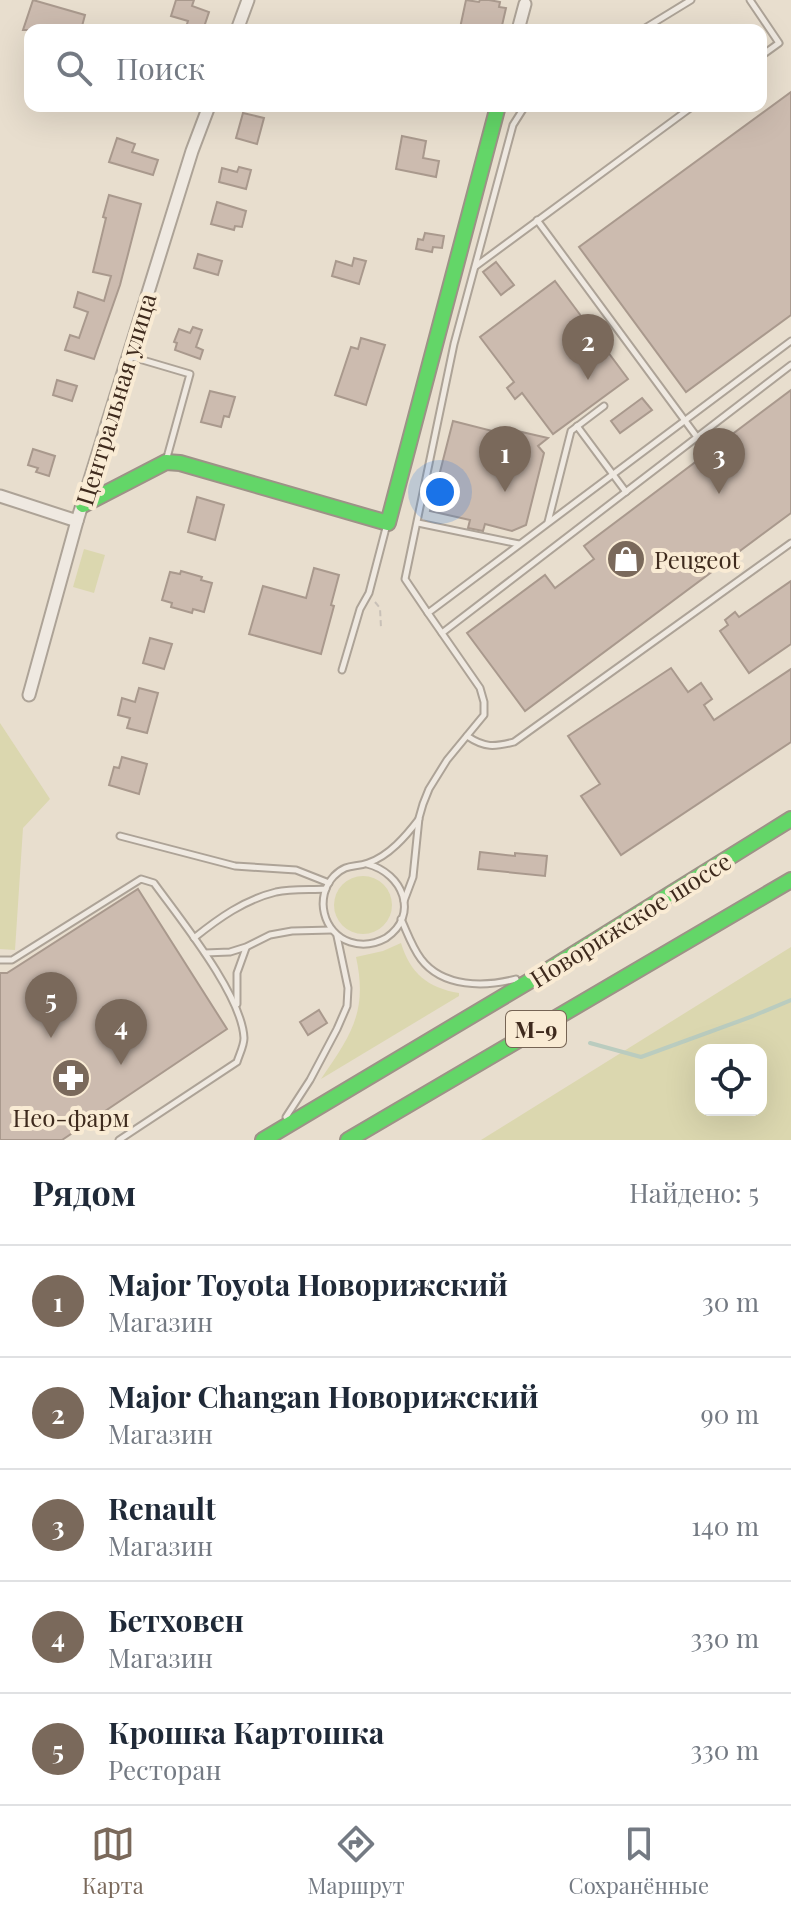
<!DOCTYPE html>
<html lang="ru">
<meta charset="utf-8">
<style>
:root{--surface:#fff;--page:#f2f2f3;--text:#1f2937;--muted:#747a83;--line:#e0e1e3;--accent:#7a695b}
body{margin:0;font-family:"Playfair Display",serif;background:var(--page);color:var(--text)}
.controls{position:absolute;right:24px;bottom:24px;display:grid;overflow:hidden;border-radius:16px;box-shadow:0 8px 32px #0002}
.controls button{width:72px;height:72px;display:grid;place-items:center;padding:0;border:0;border-bottom:2px solid var(--line);background:var(--surface);color:var(--text);font:40px sans-serif}
.you{position:absolute;left:440px;top:492px;width:28px;height:28px;margin:-20px;border:6px solid #fff;border-radius:50%;background:#1a73e8;box-shadow:0 0 0 12px #1a73e833}
.badge{display:grid;place-items:center;width:52px;height:52px;border-radius:50%;background:var(--accent);color:#fff;font-size:26px;font-weight:700}
.pin{position:absolute;translate:-50% -66px;filter:drop-shadow(0 2px 4px #0008)}
.pin::after{content:'';position:absolute;top:42px;width:28px;height:24px;background:inherit;clip-path:polygon(0 0,100% 0,50% 100%)}
.list{margin:0;padding:0;list-style:none}
h2{display:flex;justify-content:space-between;align-items:center;height:104px;margin:0;padding:0 32px;font-size:34px}
h2 small{font-size:26px;font-weight:400;color:var(--muted)}
.list li{display:grid;grid-template-columns:52px 1fr auto;gap:24px;align-items:center;box-sizing:border-box;height:112px;padding:0 32px;border-top:2px solid var(--line)}
.list b{display:block;font-size:30px;white-space:nowrap}
.list p{margin:0;font-size:26px;white-space:nowrap;color:var(--muted)}
.list em{font-size:26px;font-style:normal;color:var(--muted)}
.icon{flex:none;width:44px;height:44px;fill:none;stroke:currentColor;stroke-width:2;stroke-linecap:round;stroke-linejoin:round}
.map{position:relative;flex:none;width:791px;height:1140px;overflow:hidden}
.search{position:absolute;background:var(--surface);box-shadow:0 8px 32px #0002;left:24px;right:24px;top:24px;height:88px;display:flex;align-items:center;gap:20px;box-sizing:border-box;padding:0 28px;border-radius:16px;color:var(--muted);font-size:30px}
.sheet{height:664px;background:var(--surface)}
nav{display:flex;justify-content:space-around;align-items:center;box-sizing:border-box;height:112px;border-top:2px solid var(--line);background:var(--surface);font-size:22px;color:var(--muted)}
nav a{display:grid;justify-items:center;gap:4px}
nav .on{color:var(--accent)}
.map>svg:first-child{display:block}
.green{fill:#dbd7af;fill-rule:evenodd}
.lines{fill:none;stroke-linecap:round;stroke-linejoin:round}
.stream{stroke:#baccbf;stroke-width:4}
.building{fill:#ccbbaf;stroke:#a9998d;stroke-width:2}
.lane-casing{stroke:#ada397;stroke-width:9}
.street-casing{stroke:#ada397;stroke-width:15}
.fast-casing{stroke:#9d9287;stroke-width:18}
.path{stroke:#c8c0b7;stroke-width:2;stroke-dasharray:6 4;stroke-linecap:butt}
.lane{stroke:#efe9e1;stroke-width:5}
.street{stroke:#efe9e1;stroke-width:11}
.fast{stroke:#63d668;stroke-width:14}
.labels{text-anchor:middle;dominant-baseline:central;stroke-width:8;stroke-linejoin:round;paint-order:stroke}
.shield{fill:#f9ebd4;stroke:#766454;stroke-width:2}
.shield-label{font-size:22px;font-weight:bold;fill:#3e2a1d}
.street-label{font-size:24px;fill:#3e2a1d;stroke:#f9ebd4}
.poi-label{font-size:24px;fill:#3e2a1d;stroke:#f9ebd4;text-anchor:start}
</style>
<div class="map">
<svg width="791" height="1140" viewBox="0 0 791 1140">
<rect width="100%" height="100%" fill="#e8dece"/>
<g class="green">
<path d="M84 549 105 555 94 593 73 587Z"/>
<path d="M0 723 50 799 23 828 15 950 0 949Z"/>
<circle cx="363" cy="905" r="29"/>
<path d="M401 943C410 973 428 988 459 993V996L321 1079C351 1035 368 1012 356 957L383 951Z"/>
<path d="M791 947V1140H481ZM701 1050H761V1110H701Z"/>
</g>
<g class="lines">
<path class="stream" d="M590 1043 641 1057 753 1016 791 1000"/>
</g>
<g class="building">
<path d="M33 0 85 15 81 30H47L38 27 37 30H23Z"/>
<path d="M176 0H194L192 6 209 12 203 30H185L188 21 171 16Z"/>
<path d="M466 0 479 2 480 0H489L500 2 499 7 506 8 501 30H469L460 28Z"/>
<path d="M791 92V315L686 392 579 247Z"/>
<path d="M243 113 264 118 257 144 236 138Z"/>
<path d="M402 136 426 141 423 158 439 161 436 177 396 169Z"/>
<path d="M117 138 135 144 132 152 158 160 153 175 109 162Z"/>
<path d="M239 167 251 170 246 189 219 182 222 168 237 172Z"/>
<path d="M109 195 141 204 120 285 94 359 65 350 70 335 79 338 88 312 74 307 78 292 104 301 111 276 93 272 106 218 103 217Z"/>
<path d="M217 202 246 211 242 227 235 226 234 230 211 224Z"/>
<path d="M425 233 444 236 442 248 433 247 432 252 416 249 418 239 423 240Z"/>
<path d="M198 254 222 261 218 275 194 268Z"/>
<path d="M354 258 366 261 359 284 332 276 336 261 352 266Z"/>
<path d="M496 262 514 285 501 295 483 272Z"/>
<path d="M555 281 628 379 553 434 522 393 515 399 507 388 514 382 480 337Z"/>
<path d="M193 327 202 330 196 347 203 350 200 359 175 350 177 343 174 342 179 329 190 333Z"/>
<path d="M361 338 385 345 366 405 335 395 351 347 358 349Z"/>
<path d="M57 380 77 386 72 401 53 395Z"/>
<path d="M791 390V513L525 711 467 633 545 575 555 588 594 559 584 546Z"/>
<path d="M210 391 235 397 229 417 224 416 221 427 201 422Z"/>
<path d="M642 398 652 410 620 433 611 421Z"/>
<path d="M453 421 512 436 513 430 548 438 538 446 544 453 526 525 512 531 485 524 483 531 468 528 470 520 430 511Z"/>
<path d="M33 449 55 456 49 476 36 472 38 468 28 465Z"/>
<path d="M197 497 224 505 215 540 188 532Z"/>
<path d="M314 568 339 575 331 605 334 606 321 654 249 634 263 586 306 598Z"/>
<path d="M181 571 202 577 201 580 212 583 204 612 193 609 192 613 171 607 172 603 162 600 170 572 180 574Z"/>
<path d="M791 581V644L749 673 720 631 728 625 725 620 735 612 739 617Z"/>
<path d="M150 638 172 644 164 669 143 663Z"/>
<path d="M671 668 688 692 701 683 712 699 704 705 714 720 791 669V742L621 855 581 796 600 784 568 736Z"/>
<path d="M139 688 158 693 147 733 127 728 130 718 118 715 122 698 135 702Z"/>
<path d="M122 757 147 764 139 794 109 785 114 767 119 768Z"/>
<path d="M480 852 515 856V853L547 856 545 876 478 869Z"/>
<path d="M138 889 227 1029 62 1140H0V973H7Z"/>
<path d="M319 1010 327 1023 308 1035 300 1022Z"/>
</g>
<g class="lines">
<g class="lane-casing">
<g id="lane">
<path d="M750 0 779 43 761 56"/>
<path d="M642 30 691 0"/>
<path d="M537 220 697 437"/>
<path d="M476 266 693 106"/>
<path d="M129 356 190 374 166 461"/>
<path d="M577 426 626 492"/>
<path d="M548 522 571 431 604 406"/>
<path d="M418 523 519 544"/>
<path d="M428 613 405 579 454 344 513 125 525 106"/>
<path d="M442 633 791 365"/>
<path d="M342 670 360 609 369 593 387 524"/>
<path d="M467 736C485 748 494 747 514 742L791 543"/>
<path d="M120 836 235 866 296 870 329 883"/>
<path d="M367 864C403 873 420 915 386 938 375 944 362 946 350 942 323 933 314 897 334 876 347 863 354 868 368 863 389 856 406 836 419 819"/>
<path d="M404 901 413 877 419 818 423 804 429 789 447 760 484 715V702L480 688 428 613 791 341"/>
<path d="M401 919C407 932 412 947 421 959 443 988 485 987 516 979"/>
<path d="M194 938C219 918 244 900 276 892 291 889 310 890 326 889"/>
<path d="M205 953 230 952 246 947 270 935 292 931 332 930"/>
<path d="M0 960H12L141 879 154 883C180 919 242 995 244 1038 244 1046 239 1055 237 1062L119 1140"/>
<path d="M237 1004V973L246 948"/>
<path d="M286 1117 310 1080 337 1029 347 1006 348 988 337 936"/>
</g>
</g>
<g class="street-casing">
<g id="street">
<path d="M237 30 248 0"/>
<path d="M518 30 525 4"/>
<path d="M0 496 77 521"/>
<path d="M29 695 77 521 192 151 209 106"/>
</g>
</g>
<g class="fast-casing">
<g id="fast">
<path d="M83 505 166 462 180 463 388 523 498 106"/>
<path d="M263 1140 548 970 791 819"/>
<path d="M348 1140 791 880"/>
</g>
</g>
<path class="path" d="M375 602 380 608 381 628"/>
<use href="#lane" class="lane"/>
<use href="#street" class="street"/>
<use href="#fast" class="fast"/>
</g>
<defs>
<g id="shop-disc" transform="scale(2)"><circle r="9.5" fill="#7a695b" stroke="#f9ebd4"/><path d="M-5-2.5h2.3a2.7 3.5 0 0 1 5.4 0H5L5.5 6h-11ZM-1.5-2.5h3a1.5 2.3 0 0 0-3 0Z" fill="#fff"/></g>
<g id="pharmacy-disc" transform="scale(2)"><circle r="9.5" fill="#7a695b" stroke="#f9ebd4"/><path d="M-2-6h4v4h4v4h-4v4h-4v-4h-4v-4h4Z" fill="#fff"/></g>
</defs>
<g fill-rule="evenodd">
<use href="#shop-disc" x="626" y="559"/>
<use href="#pharmacy-disc" x="71" y="1078"/>
</g>
<g class="labels">
<rect class="shield" x="506" y="1011" width="60" height="36" rx="6"/>
<g class="shield-label">
<text x="536" y="1029">М-9</text>
</g>
<g class="street-label">
<text transform="translate(115 399) rotate(-73)">Центральная улица</text>
<text transform="translate(630 919) rotate(-32)">Новорижское шоссе</text>
</g>
<g class="poi-label">
<text x="654" y="559">Peugeot</text>
<text x="71" y="1117" text-anchor="middle">Нео-фарм</text>
</g>
</g>
</svg>
<div class="controls">
<button><svg class="icon" aria-label="locate" viewBox="0 0 24 24"><circle cx="12" cy="12" r="6"/><path d="M12 2v4M12 18v4M2 12h4M18 12h4"/></svg></button>
</div>
<div class="you"></div>
<div class="pin badge" style="left:505px;top:492px">1</div>
<div class="pin badge" style="left:588px;top:380px">2</div>
<div class="pin badge" style="left:719px;top:494px">3</div>
<div class="pin badge" style="left:121px;top:1065px">4</div>
<div class="pin badge" style="left:51px;top:1038px">5</div>
<div class="search"><svg class="icon" aria-label="search" viewBox="0 0 24 24"><circle cx="10" cy="10" r="6"/><path d="M15 15l6 6"/></svg>Поиск</div>
</div>
<section class="sheet">
<h2>Рядом<small>Найдено: 5</small></h2>
<ul class="list">
<li><span class="badge">1</span><div><b>Major Toyota Новорижский</b><p>Магазин</p></div><em>30 m</em></li>
<li><span class="badge">2</span><div><b>Major Changan Новорижский</b><p>Магазин</p></div><em>90 m</em></li>
<li><span class="badge">3</span><div><b>Renault</b><p>Магазин</p></div><em>140 m</em></li>
<li><span class="badge">4</span><div><b>Бетховен</b><p>Магазин</p></div><em>330 m</em></li>
<li><span class="badge">5</span><div><b>Крошка Картошка</b><p>Ресторан</p></div><em>330 m</em></li>
</ul>
</section>
<nav>
<a class="on"><svg class="icon" aria-label="map" viewBox="0 0 24 24"><path d="M3 6l6-2 6 2 6-2v14l-6 2-6-2-6 2zM9 4v14M15 6v14"/></svg>Карта</a>
<a><svg class="icon" aria-label="directions" viewBox="0 0 24 24"><path d="M12 3l9 9-9 9-9-9zM9 14v-3h6M13 9l2 2-2 2"/></svg>Маршрут</a>
<a><svg class="icon" aria-label="saved" viewBox="0 0 24 24"><path d="M7 4h10v16l-5-4-5 4z"/></svg>Сохранённые</a>
</nav>
